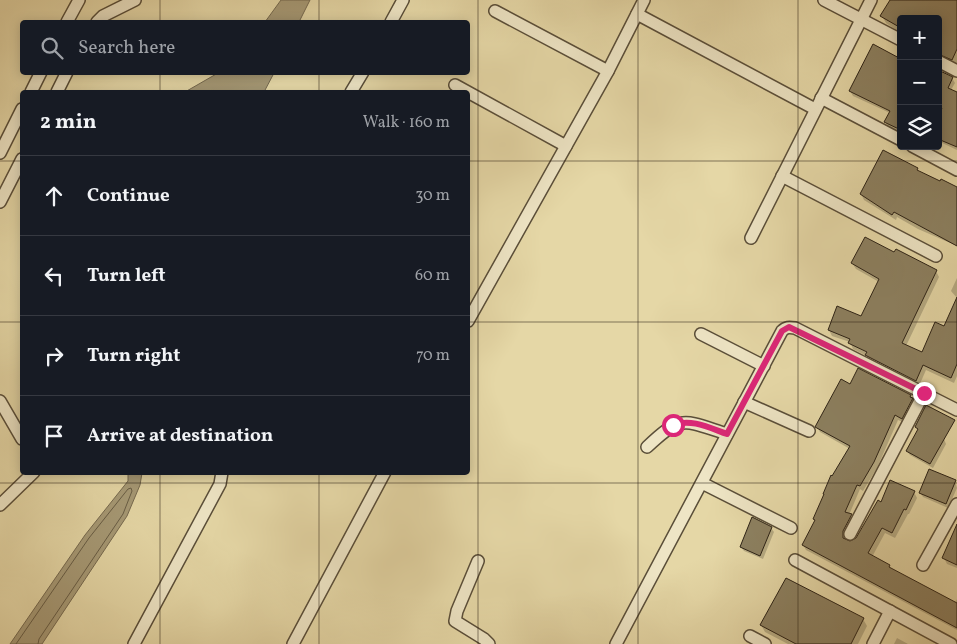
<!DOCTYPE html>
<meta charset="utf-8">
<style>
:root{--surface:#171b24;--page:#242831;--text:#f1f3f6;--muted:#9ea1a6;--line:#363941}
body{margin:0;font-family:Vollkorn,serif;background:var(--page);color:var(--text)}
.controls{position:absolute;right:15px;top:15px;display:grid;overflow:hidden;border-radius:5px;box-shadow:0 2px 12px #0003}
.controls button{width:45px;height:45px;display:grid;place-items:center;padding:0;border:0;border-bottom:1px solid var(--line);background:var(--surface);color:var(--text);font:25px sans-serif}
.stop{position:absolute;width:15px;height:15px;margin:-11px;border:4px solid #db2777;border-radius:50%;background:#fff}
.stop.end{background:#db2777;border-color:#fff;box-shadow:0 1px 5px #0008}
.list{margin:0;padding:0;list-style:none}
h2{display:flex;justify-content:space-between;align-items:center;height:65px;margin:0;padding:0 20px;font-size:21px}
h2 small{font-size:16px;font-weight:400;color:var(--muted)}
.list li{display:grid;grid-template-columns:32px 1fr auto;gap:15px;align-items:center;box-sizing:border-box;height:80px;padding:0 20px;border-top:1px solid var(--line)}
.list b{display:block;font-size:19px;white-space:nowrap}
.list em{font-size:16px;font-style:normal;color:var(--muted)}
.icon{flex:none;width:28px;height:28px;fill:none;stroke:currentColor;stroke-width:2;stroke-linecap:round;stroke-linejoin:round}
.map{position:relative;flex:none;width:957px;height:644px;overflow:hidden}
.search{position:absolute;background:var(--surface);box-shadow:0 2px 12px #0003;left:20px;top:20px;width:450px;height:55px;display:flex;align-items:center;gap:12px;box-sizing:border-box;padding:0 18px;border-radius:5px;color:var(--muted);font-size:19px}
.panel{position:absolute;background:var(--surface);box-shadow:0 2px 12px #0003;left:20px;top:90px;width:450px;height:385px;border-radius:5px}
.map>svg:first-child{display:block}
.water{fill:#a69975;stroke:#75694f}
.shadow{fill:#0003}
.lines{fill:none;stroke-linecap:round;stroke-linejoin:round}
.shore{stroke:#685d45;stroke-width:1}
.building{fill:#8c8060;stroke:#2b2115}
.minor-casing{stroke:#5a4e39;stroke-width:14}
.minor{stroke:#eee5c5;stroke-width:11}
.route{stroke:#db2777;stroke-width:6}
.grid{fill:none;stroke:#2b2115;stroke-width:1;stroke-opacity:0.55}
</style>
<div class="map">
<svg width="957" height="644" viewBox="0 0 957 644">
<rect width="100%" height="100%" fill="#e5d7a6"/>
<filter id="stains"><feTurbulence type="fractalNoise" baseFrequency=".004" numOctaves="4"/><feColorMatrix values="0 0 0 0 .2 0 0 0 0 .09 0 0 0 0 .02 0 0 0 .5 -.17"/></filter>
<radialGradient id="worn" r=".72"><stop offset=".6" stop-color="#630" stop-opacity="0"/><stop offset="1" stop-color="#630" stop-opacity=".3"/></radialGradient>
<g class="water">
<path d="M281 0H310L299 22H265Z"/>
<path d="M218 73V72L274 73 264 92H185Z"/>
<path d="M128 473H142L140 485 127 516 42 644H10L85 535 128 481Z"/>
</g>
<g class="shadow">
<path d="M891 0H957V63L956 66 938 59V19H901V33L886 23 882 16Z"/>
<path d="M901 60V132L888 127 886 122 890 113 853 96 850 91Z"/>
<path d="M938 71 952 78 955 83 951 90 957 93V150L938 141Z"/>
<path d="M940 183 957 189V246L918 229 897 217 896 220 864 200 861 194Z"/>
<path d="M895 254 936 271 939 277 906 346 923 353 945 328 957 299V376L954 383 926 370 919 386 870 361 867 356 853 349 850 342 832 336 829 330 862 317 879 282 856 269 852 263Z"/>
<path d="M957 278V298L951 291Z"/>
<path d="M851 386 910 396 915 405 905 423 898 420 877 468 863 491 860 489 849 515 854 521 845 541 851 543 858 538 881 503 914 492 917 498 909 514H908L895 538 885 533 872 557 889 566 892 570 955 603 957 599V630L806 550 803 545 816 521 814 519 850 449 820 432 817 427Z"/>
<path d="M916 427 944 439 946 444 933 468 910 455 907 451 918 431Z"/>
<path d="M955 481 957 488 948 508 923 497 920 493Z"/>
<path d="M771 528 774 532 763 559 744 551 741 547Z"/>
<path d="M957 542V568L947 564 944 558Z"/>
<path d="M863 619 867 626 858 644H788L765 632 761 625Z"/>
<path d="M897 638 908 644H894Z"/>
</g>
<g class="lines">
<path class="shore" d="M16 644 89 538 128 489 131 488 132 491 123 514 39 639 38 644"/>
</g>
<g class="building">
<path d="M890 0H957V49L952 60 938 54V19H901V28L880 16Z"/>
<path d="M873 44 901 59V130L884 122 890 111 849 91Z"/>
<path d="M938 70 953 77 948 88 957 92V147L938 139V116L942 108 939 106 938 108Z"/>
<path d="M883 150 918 168 917 170 940 181 941 179 957 187V246L894 212 892 215 860 194Z"/>
<path d="M865 237 894 252 896 249 937 270 902 343 922 352 935 322 944 326 957 297V364L951 378 923 365 916 381 865 355 867 352 848 343 850 339 828 330 837 306 861 316 879 279 851 263Z"/>
<path d="M858 368 911 395 910 397 913 398 902 419 895 415 874 462 860 486 857 485 845 512 852 514 843 531V538L850 541 856 538 878 500 881 502 890 480 915 491 906 510 904 509 892 533 882 528 868 553 890 565 889 567 957 603V628L802 545 815 520 813 519 824 494H823L831 475 832 476 850 446 815 427 841 379 850 384Z"/>
<path d="M926 405 955 420 930 464 906 451 918 429 915 427Z"/>
<path d="M929 469 956 480 946 504 919 493Z"/>
<path d="M752 517 772 527 760 556 740 547Z"/>
<path d="M957 524V565L942 558Z"/>
<path d="M786 578 864 618 851 644H796L760 625Z"/>
</g>
<g class="lines">
<g class="minor-casing">
<g id="minor">
<path d="M824 0 901 40"/>
<path d="M495 11 608 71"/>
<path d="M637 14 815 109"/>
<path d="M67 22 79 0"/>
<path d="M97 22 103 16 135 0"/>
<path d="M391 22 403 0"/>
<path d="M938 61 957 71"/>
<path d="M455 85 566 146"/>
<path d="M31 92 41 72"/>
<path d="M57 92 67 72"/>
<path d="M351 92 363 72"/>
<path d="M821 98 901 140"/>
<path d="M912 146 957 170"/>
<path d="M0 153 22 109"/>
<path d="M782 176 936 256"/>
<path d="M0 202 22 159"/>
<path d="M751 238 871 0"/>
<path d="M468 321 608 71 644 0"/>
<path d="M701 334 764 366"/>
<path d="M0 401 22 439"/>
<path d="M744 402 809 431"/>
<path d="M647 447C682 414 683 420 727 434"/>
<path d="M702 483 791 528"/>
<path d="M0 505 34 472"/>
<path d="M850 534 924 393"/>
<path d="M795 560 951 644"/>
<path d="M478 561 457 611 455 621 484 639 489 644"/>
<path d="M923 565 957 504"/>
<path d="M750 636 765 644"/>
<path d="M134 644 220 484 222 472"/>
<path d="M293 644 385 472"/>
<path d="M616 644 782 331C786 327 789 327 795 328L957 410"/>
<path d="M873 644 890 611"/>
</g>
</g>
<use href="#minor" class="minor"/>
</g>
<g class="lines">
<path class="route" d="M673 425C691 418 710 428 727 434L782 331 789 327 924 393"/>
</g>
<path class="grid" d="M160 0V22M319 0V22M478 0V644M638 0V644M798 0V644M160 72V92M319 72V92M0 161H22M468 161H957M0 322H22M468 322H957M160 472V644M319 472V644M0 483H957"/>
<rect width="100%" height="100%" filter="url(#stains)"/>
<rect width="100%" height="100%" fill="url(#worn)"/>
</svg>
<div class="controls">
<button>+</button>
<button>−</button>
<button><svg class="icon" aria-label="layers" viewBox="0 0 24 24"><path d="M12 4l9 5-9 5-9-5zM3 14l9 5 9-5"/></svg></button>
</div>
<div class="stop" style="left:673px;top:425px"></div>
<div class="stop end" style="left:924px;top:393px"></div>
<div class="search"><svg class="icon" aria-label="search" viewBox="0 0 24 24"><circle cx="10" cy="10" r="6"/><path d="M15 15l6 6"/></svg>Search here</div>
<section class="panel">
<h2>2 min<small>Walk · 160 m</small></h2>
<ul class="list">
<li><svg class="icon" aria-label="ahead" viewBox="0 0 24 24"><path d="M12 20V5M6 11l6-6 6 6"/></svg><div><b>Continue</b></div><em>30 m</em></li>
<li><svg class="icon" aria-label="left" viewBox="0 0 24 24"><path d="M17 20v-9H6M10 6l-5 5 5 5"/></svg><div><b>Turn left</b></div><em>60 m</em></li>
<li><svg class="icon" aria-label="right" viewBox="0 0 24 24"><path d="M7 20v-9h11M14 6l5 5-5 5"/></svg><div><b>Turn right</b></div><em>70 m</em></li>
<li><svg class="icon" aria-label="arrive" viewBox="0 0 24 24"><path d="M6 21V4h12l-3 4 3 4H6"/></svg><div><b>Arrive at destination</b></div></li>
</ul>
</section>
</div>
